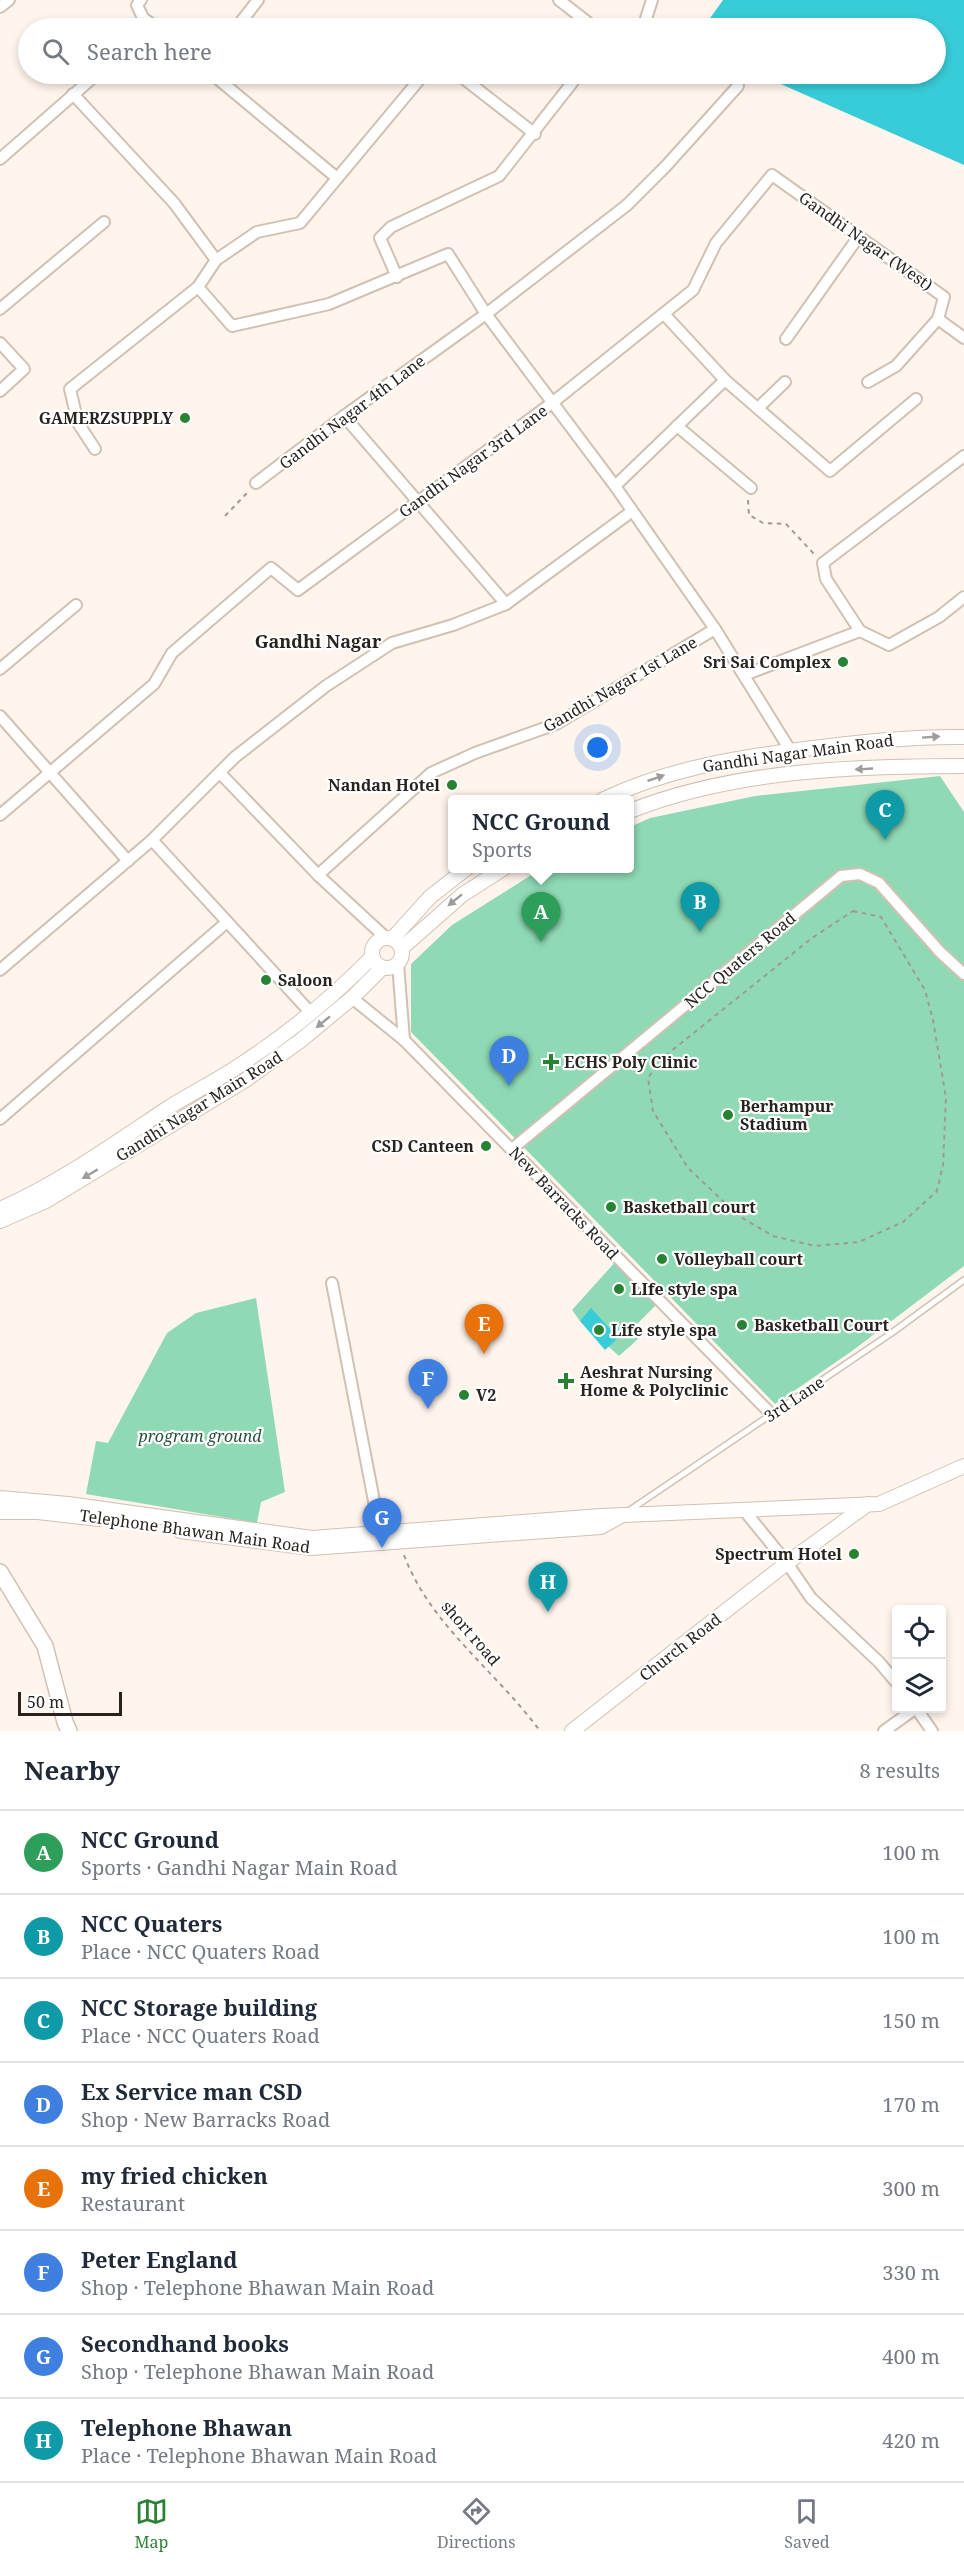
<!DOCTYPE html>
<meta charset="utf-8">
<style>
:root{--surface:#fff;--page:#f6f6f7;--text:#1f2937;--muted:#747a83;--line:#e0e1e3;--accent:#278232}
body{margin:0;font-family:"Noto Serif",serif;background:var(--page);color:var(--text)}
.controls{position:absolute;right:18px;bottom:18px;display:grid;overflow:hidden;border-radius:6px;box-shadow:0 3px 9px #0003}
.controls button{width:54px;height:54px;display:grid;place-items:center;padding:0;border:0;border-bottom:2px solid var(--line);background:var(--surface);color:var(--text);font:30px sans-serif}
.scale{position:absolute;left:18px;bottom:15px;width:104px;box-sizing:border-box;padding-left:6px;border:3px solid #29231e;border-top:0;font-size:16px;line-height:21px;white-space:nowrap;color:#29231e;-webkit-text-stroke:4px #fff;paint-order:stroke}
.you{position:absolute;left:598px;top:748px;width:21px;height:21px;margin:-15px;border:4px solid #fff;border-radius:50%;background:#1a73e8;box-shadow:0 0 0 9px #1a73e833}
.badge{display:grid;place-items:center;width:39px;height:39px;border-radius:50%;background:var(--accent);color:#fff;font-size:20px;font-weight:700}
.pin{position:absolute;translate:-50% -50px;filter:drop-shadow(0 2px 3px #0008)}
.pin::after{content:'';position:absolute;top:32px;width:21px;height:18px;background:inherit;clip-path:polygon(0 0,100% 0,50% 100%)}
.popup{position:absolute;left:448px;top:795px;width:186px;height:78px;box-sizing:border-box;display:grid;place-content:center;border-radius:6px;background:var(--surface);filter:drop-shadow(0 2px 4px #0005);font-size:20px;white-space:nowrap;color:var(--muted)}
.popup b{font-size:22px;color:var(--text)}
.popup::after{content:'';position:absolute;left:50%;top:100%;margin-left:-12px;border:12px solid transparent;border-top-color:var(--surface)}
.list{margin:0;padding:0;list-style:none}
h2{display:flex;justify-content:space-between;align-items:center;height:78px;margin:0;padding:0 24px;font-size:26px}
h2 small{font-size:20px;font-weight:400;color:var(--muted)}
.list li{display:grid;grid-template-columns:39px 1fr auto;gap:18px;align-items:center;box-sizing:border-box;height:84px;padding:0 24px;border-top:2px solid var(--line)}
.list b{display:block;font-size:22px;white-space:nowrap}
.list p{margin:0;font-size:20px;white-space:nowrap;color:var(--muted)}
.list em{font-size:20px;font-style:normal;color:var(--muted)}
.icon{flex:none;width:33px;height:33px;fill:none;stroke:currentColor;stroke-width:2;stroke-linecap:round;stroke-linejoin:round}
.map{position:relative;flex:none;width:964px;height:1731px;overflow:hidden}
.search{position:absolute;background:var(--surface);box-shadow:0 3px 9px #0003;left:18px;right:18px;top:18px;height:66px;display:flex;align-items:center;gap:15px;box-sizing:border-box;padding:0 21px;border-radius:33px;color:var(--muted);font-size:22px}
.sheet{height:750px;background:var(--surface)}
nav{display:flex;justify-content:space-around;align-items:center;box-sizing:border-box;height:84px;border-top:2px solid var(--line);background:var(--surface);font-size:16px;color:var(--muted)}
nav a{display:grid;justify-items:center;gap:3px}
nav .on{color:var(--accent)}
.map>svg:first-child{display:block}
.green{fill:#8fdab5}
.water{fill:#38cbd8}
.lines{fill:none;stroke-linecap:round;stroke-linejoin:round}
.service-casing{stroke:#d0c1b3;stroke-width:8}
.minor-casing{stroke:#d0c1b3;stroke-width:14}
.tertiary-casing{stroke:#d0c1b3;stroke-width:16}
.secondary-casing{stroke:#d0c1b3;stroke-width:18}
.path{stroke:#a19992;stroke-width:2;stroke-dasharray:4.5 4.5;stroke-linecap:butt}
.service{stroke:#fff;stroke-width:5}
.minor{stroke:#fff;stroke-width:10}
.tertiary{stroke:#fff;stroke-width:14}
.secondary{stroke:#fff;stroke-width:15}
.oneway{fill:#9f9c9a}
.poi-dot{fill:#278232;stroke:#fff;stroke-width:2}
.labels{text-anchor:middle;dominant-baseline:central;stroke-width:4.5;stroke-linejoin:round;paint-order:stroke}
.street-label{font-size:16px;fill:#29231e;stroke:#fff}
.poi-label{font-size:16px;font-weight:bold;fill:#29231e;stroke:#fff;text-anchor:start}
.park-label{font-size:16px;font-style:italic;fill:#25503c;stroke:#fff}
.neighbourhood-label{font-size:18px;font-weight:bold;fill:#29231e;stroke:#fff}
</style>
<div class="map">
<svg width="964" height="1731" viewBox="0 0 964 1731">
<rect width="100%" height="100%" fill="#fff5ed"/>
<g class="green">
<path d="M940 776 964 812V1266L852 1351 775 1404 411 1032V964L452 925 541 869 630 868V827L650 818 755 796Z"/>
<path d="M617 1260 658 1303 630 1331 638 1339 619 1356 580 1321 572 1310Z"/>
<path d="M256 1298 285 1492 261 1502 257 1523 86 1494 96 1441 108 1443 167 1333 196 1313Z"/>
</g>
<g class="water">
<path d="M723 0H964V165L758 74H936V28H703Z"/>
<path d="M591 1308 618 1338 605 1350 580 1321Z"/>
</g>
<g class="lines">
<g class="service-casing">
<path id="service" d="M627 1512 893 1332 964 1280"/>
</g>
<g class="minor-casing">
<g id="minor">
<path d="M141 0 137 5 143 18 157 28"/>
<path d="M559 0 595 28"/>
<path d="M0 7 9 0"/>
<path d="M236 28 258 0"/>
<path d="M617 28H620"/>
<path d="M643 28 652 0"/>
<path d="M212 74 337 178"/>
<path d="M458 74 535 134"/>
<path d="M73 94 174 203 216 260"/>
<path d="M0 159 97 74"/>
<path d="M397 277 380 238 391 227 499 176 579 74"/>
<path d="M198 287 232 326 329 304 448 254 486 314 615 486 715 629 790 750"/>
<path d="M0 309 104 222"/>
<path d="M664 314 725 380 830 471 916 399"/>
<path d="M786 339 859 236"/>
<path d="M0 343 24 369 0 391"/>
<path d="M868 382 896 366 938 319"/>
<path d="M758 408 785 382"/>
<path d="M344 416 506 604"/>
<path d="M677 426 751 488"/>
<path d="M95 449 78 423 70 389 198 287 216 260 257 232 300 223 424 74"/>
<path d="M964 456 823 563 826 579 860 631 889 645 939 617 964 597"/>
<path d="M256 483 344 416 486 314 627 205 666 166 738 86"/>
<path d="M615 486 725 380"/>
<path d="M0 669 76 605"/>
<path d="M744 675 860 631"/>
<path d="M0 716 128 861"/>
<path d="M220 773 318 875 385 937"/>
<path d="M0 815 154 684 172 653 271 568 298 590 552 403 693 290 716 243 772 175 944 297 938 319 964 338"/>
<path d="M152 840 310 1012"/>
<path d="M318 875 431 773 475 753 556 724 715 629"/>
<path d="M398 964 404 1040"/>
<path d="M0 970 152 840 235 757 326 686 392 643 453 625 506 604 631 512"/>
<path d="M352 998 404 1040 771 1414"/>
<path d="M0 1119 227 922"/>
<path d="M512 1149 841 876 860 874 879 883 940 952 964 974"/>
<path d="M332 1283 380 1532"/>
<path d="M743 1509 787 1563 811 1598 879 1662 896 1682"/>
<path d="M884 1731 916 1708 932 1731"/>
</g>
</g>
<g class="tertiary-casing">
<g id="tertiary">
<path d="M602 800C667 769 734 758 805 749 857 742 911 736 964 737"/>
<path d="M630 811C734 770 853 766 964 766"/>
<circle cx="387" cy="953" r="15"/>
<path d="M393 938 430 897 467 868"/>
<path d="M403 947 462 895 504 868"/>
<path d="M0 1209C61 1182 115 1143 171 1106 197 1090 224 1077 249 1059 292 1030 335 995 371 958"/>
<path d="M0 1221 46 1201 244 1081 300 1041 352 998 382 968"/>
<path d="M0 1498 68 1504 312 1538 601 1516 879 1504 964 1466"/>
<path d="M0 1512H38L99 1519"/>
<path d="M180 1531 311 1548 601 1527 619 1517"/>
<path d="M572 1731 787 1563 868 1504"/>
</g>
</g>
<g class="secondary-casing">
<path id="secondary" d="M0 1572 45 1646 65 1722 69 1731"/>
</g>
<g class="path">
<path d="M748 500 749 515 763 523 786 524 815 555"/>
<path d="M225 516 248 492"/>
<path d="M853 911 881 917 925 990 933 1020 946 1098 943 1165 937 1191 903 1222 859 1242 815 1246 773 1236 739 1216 688 1168 653 1111 648 1078 660 1060 812 938Z"/>
<path d="M404 1555C430 1625 496 1671 540 1731"/>
</g>
<use href="#service" class="service"/>
<use href="#minor" class="minor"/>
<use href="#tertiary" class="tertiary"/>
<use href="#secondary" class="secondary"/>
</g>
<defs><path id="oneway-solid" d="M-6-.8H1V-3.2L6.5 0L1 3.2V.8H-6Z" transform="scale(1.5)"/></defs>
<g class="oneway">
<use href="#oneway-solid" transform="translate(931 737) rotate(-4)"/>
<use href="#oneway-solid" transform="translate(864 769) rotate(177)"/>
<use href="#oneway-solid" transform="translate(656 778) rotate(-19)"/>
<use href="#oneway-solid" transform="translate(455 900) rotate(141)"/>
<use href="#oneway-solid" transform="translate(323 1022) rotate(141)"/>
<use href="#oneway-solid" transform="translate(90 1174) rotate(149)"/>
</g>
<g class="poi-dot">
<circle cx="185" cy="418" r="6"/>
<circle cx="843" cy="662" r="6"/>
<circle cx="452" cy="785" r="6"/>
<circle cx="266" cy="980" r="6"/>
<path d="M548 1053h6v6h6v6h-6v6h-6v-6h-6v-6h6z"/>
<circle cx="728" cy="1115" r="6"/>
<circle cx="486" cy="1146" r="6"/>
<circle cx="611" cy="1207" r="6"/>
<circle cx="662" cy="1259" r="6"/>
<circle cx="619" cy="1289" r="6"/>
<circle cx="742" cy="1325" r="6"/>
<circle cx="599" cy="1330" r="6"/>
<path d="M563 1372h6v6h6v6h-6v6h-6v-6h-6v-6h6z"/>
<circle cx="464" cy="1395" r="6"/>
<circle cx="854" cy="1554" r="6"/>
</g>
<g class="labels">
<g class="street-label">
<text transform="translate(866 241) rotate(35)">Gandhi Nagar (West)</text>
<text transform="translate(352 412) rotate(-37)">Gandhi Nagar 4th Lane</text>
<text transform="translate(473 461) rotate(-36)">Gandhi Nagar 3rd Lane</text>
<text transform="translate(620 684) rotate(-30)">Gandhi Nagar 1st Lane</text>
<text transform="translate(798 753) rotate(-8)">Gandhi Nagar Main Road</text>
<text transform="translate(740 960) rotate(-40)">NCC Quaters Road</text>
<text transform="translate(199 1106) rotate(-32)">Gandhi Nagar Main Road</text>
<text transform="translate(564 1203) rotate(46)">New Barracks Road</text>
<text transform="translate(794 1399) rotate(-34)">3rd Lane</text>
<text transform="translate(195 1531) rotate(8)">Telephone Bhawan Main Road</text>
<text transform="translate(471 1633) rotate(49)">short road</text>
<text transform="translate(680 1647) rotate(-38)">Church Road</text>
</g>
<g class="poi-label">
<text x="173" y="418" text-anchor="end">GAMERZSUPPLY</text>
<text x="831" y="662" text-anchor="end">Sri Sai Complex</text>
<text x="440" y="785" text-anchor="end">Nandan Hotel</text>
<text x="278" y="980">Saloon</text>
<text x="564" y="1062">ECHS Poly Clinic</text>
<text x="740" y="1106">Berhampur<tspan x="740" dy="18">Stadium</tspan></text>
<text x="474" y="1146" text-anchor="end">CSD Canteen</text>
<text x="623" y="1207">Basketball court</text>
<text x="674" y="1259">Volleyball court</text>
<text x="631" y="1289">LIfe style spa</text>
<text x="754" y="1325">Basketball Court</text>
<text x="611" y="1330">Life style spa</text>
<text x="580" y="1372">Aeshrat Nursing<tspan x="580" dy="18">Home &amp; Polyclinic</tspan></text>
<text x="476" y="1395">V2</text>
<text x="842" y="1554" text-anchor="end">Spectrum Hotel</text>
</g>
<g class="park-label">
<text x="200" y="1436">program ground</text>
</g>
<g class="neighbourhood-label">
<text x="318" y="641">Gandhi Nagar</text>
</g>
</g>
</svg>
<div class="controls">
<button><svg class="icon" aria-label="locate" viewBox="0 0 24 24"><circle cx="12" cy="12" r="6"/><path d="M12 2v4M12 18v4M2 12h4M18 12h4"/></svg></button>
<button><svg class="icon" aria-label="layers" viewBox="0 0 24 24"><path d="M12 4l9 5-9 5-9-5zM3 14l9 5 9-5"/></svg></button>
</div>
<div class="scale">50 m</div>
<div class="you"></div>
<div class="pin badge" style="left:541px;top:942px;background:#2e9e5b">A</div>
<div class="popup"><b>NCC Ground</b>Sports</div>
<div class="pin badge" style="left:700px;top:932px;background:#0f9aa8">B</div>
<div class="pin badge" style="left:885px;top:840px;background:#0f9aa8">C</div>
<div class="pin badge" style="left:509px;top:1086px;background:#3f7fe0">D</div>
<div class="pin badge" style="left:484px;top:1354px;background:#e8710a">E</div>
<div class="pin badge" style="left:428px;top:1409px;background:#3f7fe0">F</div>
<div class="pin badge" style="left:382px;top:1548px;background:#3f7fe0">G</div>
<div class="pin badge" style="left:548px;top:1612px;background:#0f9aa8">H</div>
<div class="search"><svg class="icon" aria-label="search" viewBox="0 0 24 24"><circle cx="10" cy="10" r="6"/><path d="M15 15l6 6"/></svg>Search here</div>
</div>
<section class="sheet">
<h2>Nearby<small>8 results</small></h2>
<ul class="list">
<li><span class="badge" style="background:#2e9e5b">A</span><div><b>NCC Ground</b><p>Sports · Gandhi Nagar Main Road</p></div><em>100 m</em></li>
<li><span class="badge" style="background:#0f9aa8">B</span><div><b>NCC Quaters</b><p>Place · NCC Quaters Road</p></div><em>100 m</em></li>
<li><span class="badge" style="background:#0f9aa8">C</span><div><b>NCC Storage building</b><p>Place · NCC Quaters Road</p></div><em>150 m</em></li>
<li><span class="badge" style="background:#3f7fe0">D</span><div><b>Ex Service man CSD</b><p>Shop · New Barracks Road</p></div><em>170 m</em></li>
<li><span class="badge" style="background:#e8710a">E</span><div><b>my fried chicken</b><p>Restaurant</p></div><em>300 m</em></li>
<li><span class="badge" style="background:#3f7fe0">F</span><div><b>Peter England</b><p>Shop · Telephone Bhawan Main Road</p></div><em>330 m</em></li>
<li><span class="badge" style="background:#3f7fe0">G</span><div><b>Secondhand books</b><p>Shop · Telephone Bhawan Main Road</p></div><em>400 m</em></li>
<li><span class="badge" style="background:#0f9aa8">H</span><div><b>Telephone Bhawan</b><p>Place · Telephone Bhawan Main Road</p></div><em>420 m</em></li>
</ul>
</section>
<nav>
<a class="on"><svg class="icon" aria-label="map" viewBox="0 0 24 24"><path d="M3 6l6-2 6 2 6-2v14l-6 2-6-2-6 2zM9 4v14M15 6v14"/></svg>Map</a>
<a><svg class="icon" aria-label="directions" viewBox="0 0 24 24"><path d="M12 3l9 9-9 9-9-9zM9 14v-3h6M13 9l2 2-2 2"/></svg>Directions</a>
<a><svg class="icon" aria-label="saved" viewBox="0 0 24 24"><path d="M7 4h10v16l-5-4-5 4z"/></svg>Saved</a>
</nav>
